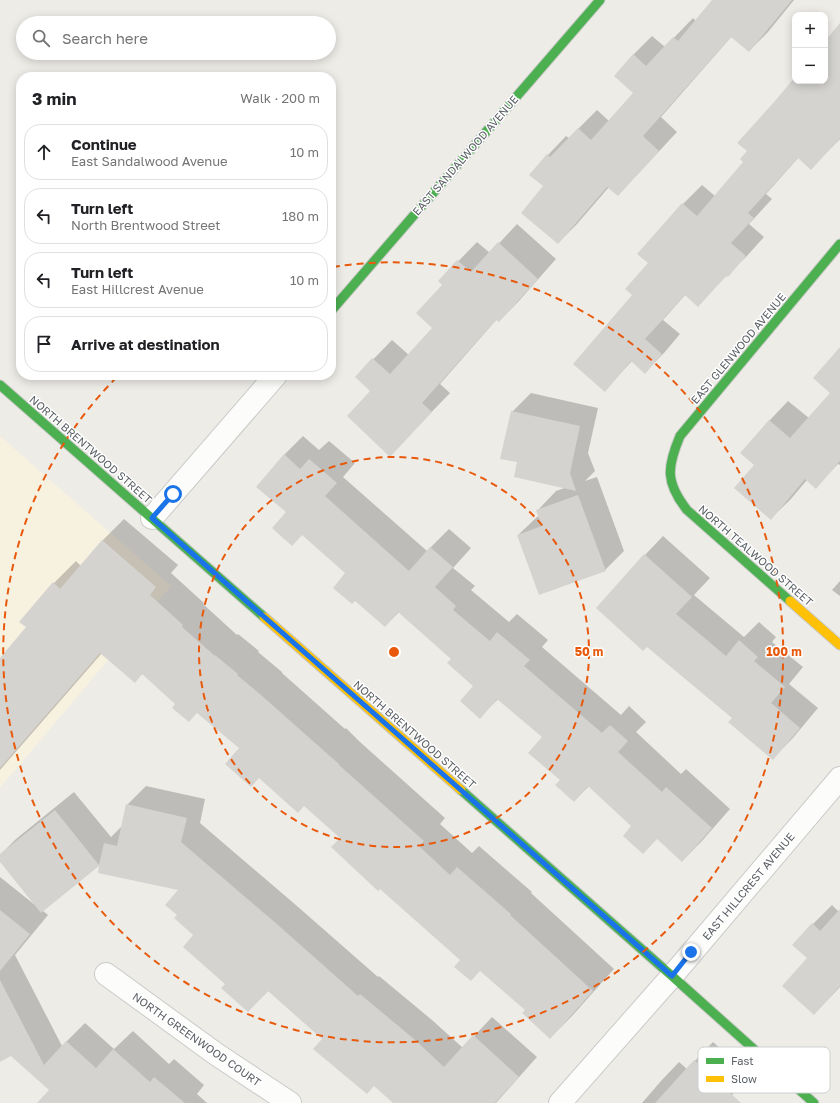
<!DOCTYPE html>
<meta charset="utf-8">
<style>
:root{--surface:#fff;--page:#f6f6f6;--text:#202124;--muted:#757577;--line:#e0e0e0}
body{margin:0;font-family:"Golos Text",sans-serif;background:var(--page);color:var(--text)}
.controls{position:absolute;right:12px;top:12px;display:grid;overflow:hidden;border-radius:8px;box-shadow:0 2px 10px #0003}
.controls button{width:36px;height:36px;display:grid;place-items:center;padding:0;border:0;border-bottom:1px solid var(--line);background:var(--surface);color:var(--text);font:20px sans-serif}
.stop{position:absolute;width:12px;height:12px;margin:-9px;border:3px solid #1a73e8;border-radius:50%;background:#fff}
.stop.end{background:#1a73e8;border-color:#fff;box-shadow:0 1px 4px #0008}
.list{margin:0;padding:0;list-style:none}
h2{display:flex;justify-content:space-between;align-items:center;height:52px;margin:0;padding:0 16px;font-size:17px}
h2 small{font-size:13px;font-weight:400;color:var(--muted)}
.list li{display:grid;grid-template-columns:26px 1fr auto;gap:12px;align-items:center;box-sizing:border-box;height:56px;margin:0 8px 8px;padding:0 8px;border:1px solid var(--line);border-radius:16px}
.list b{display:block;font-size:15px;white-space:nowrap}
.list p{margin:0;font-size:13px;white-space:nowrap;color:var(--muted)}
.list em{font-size:13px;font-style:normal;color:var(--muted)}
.icon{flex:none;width:22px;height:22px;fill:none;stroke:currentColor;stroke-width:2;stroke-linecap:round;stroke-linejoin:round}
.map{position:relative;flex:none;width:840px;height:1103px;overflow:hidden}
.search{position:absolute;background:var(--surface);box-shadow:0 2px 10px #0003;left:16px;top:16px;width:320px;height:44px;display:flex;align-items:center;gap:10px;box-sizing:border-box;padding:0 14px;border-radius:22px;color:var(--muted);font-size:15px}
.panel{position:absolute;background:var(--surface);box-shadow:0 2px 10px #0003;left:16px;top:72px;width:320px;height:308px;border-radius:16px}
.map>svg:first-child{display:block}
.commercial{fill:#f7f1e0}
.shadow{fill:#0003}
.building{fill:#d4d3d0}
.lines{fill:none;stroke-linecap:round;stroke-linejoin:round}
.street-casing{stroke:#cacac9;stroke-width:24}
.fast-casing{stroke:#c9c9c8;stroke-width:11}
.slow-casing{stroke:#c9c9c8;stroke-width:11}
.street{stroke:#fcfcfb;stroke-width:22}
.fast{stroke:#4caf50;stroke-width:9}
.slow{stroke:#ffc107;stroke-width:9}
.route{stroke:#1a73e8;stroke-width:5}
.ring{fill:none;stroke:#e8590c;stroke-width:2;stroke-dasharray:7 5}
.labels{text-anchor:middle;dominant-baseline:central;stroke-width:3;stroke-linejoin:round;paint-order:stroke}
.street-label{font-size:11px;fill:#5c6166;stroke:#fff}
.key{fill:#fff;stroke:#ced0d1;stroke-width:1}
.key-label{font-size:11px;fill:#5c6166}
.centre{fill:#e8590c;stroke:#fff;stroke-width:2}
.ring-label{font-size:12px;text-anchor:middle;font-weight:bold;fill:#e8590c;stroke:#fff;stroke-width:3;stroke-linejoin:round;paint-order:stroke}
</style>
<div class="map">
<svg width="840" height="1103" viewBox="0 0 840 1103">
<rect width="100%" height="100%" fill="#edece7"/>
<path class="commercial" d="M0 436 171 586 0 788Z"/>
<g class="shadow">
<path d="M713 0H794L768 32 749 51 732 36 661 117 677 132 636 176 609 187 577 224 558 243 544 186 548 155 566 136 569 138 597 110 609 121 635 93 633 55 652 36 665 47 693 18 696 21Z"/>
<path d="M840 26V139L811 168 799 157 766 194 772 199 749 224 764 237 746 257 727 275 698 305 686 294 663 320 680 334 664 353 645 372 632 361 605 390 633 295 650 263 639 254 683 204 702 185 715 196 745 162 748 151 795 79V81H825V42Z"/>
<path d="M517 224 556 259 518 302 499 321 497 319 440 384 450 393 390 455 371 391 356 377 392 340 409 355 434 328 443 285 439 281 477 242 490 253Z"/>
<path d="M840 350V465L838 464 816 487 807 480 790 500 771 518 755 464 742 453 770 420 788 401 809 418 832 392Z"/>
<path d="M531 393 598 408 588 453 595 471 585 481 597 477 624 551 605 570 518 535 537 517 540 516 538 510 556 491 567 487 518 462 512 412Z"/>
<path d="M303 436 319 450 329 441 355 463 343 477 427 551 449 529 471 548 453 568 475 586 471 590 509 622 517 614 548 640 542 647 621 715 629 706 646 722 636 732 681 774 686 769 730 809 701 842 682 861 657 838 633 826 589 786 574 801 561 779 543 737 498 699 480 717 475 686 452 658 399 612 385 626 347 573 287 512 284 455Z"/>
<path d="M124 519 178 565 171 573 204 603 203 604 237 635 238 634 259 651 258 652 282 672V673L345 729 346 728 360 742 445 818 440 824 472 853 479 846 532 892 531 893 614 969 572 1016 550 1038 526 1010 480 970 462 960 341 838 241 748 197 712 177 703 143 673 135 681 102 653 0 770V659L27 627 54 583 76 561 81 566 102 541Z"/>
<path d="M663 536 710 578 694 595 744 637 759 622 776 637 772 642 803 667 789 684 818 708 792 739 773 758 733 718 647 646 645 555Z"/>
<path d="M840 581V596L832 590Z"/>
<path d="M146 786 205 799 200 823 297 906 378 977 379 976 432 1020 463 1048 492 1017 537 1057 496 1103H395L269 990 248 1011 227 984 194 935 178 915 180 889 101 863 42 910 48 915 15 955 62 1046 85 1023 114 1049 133 1031 169 1064 174 1059 204 1085 197 1094 207 1103H43L50 1090 11 1055 0 1060V877L35 905 0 860V855L16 839 74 792 111 837 122 826 127 805Z"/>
<path d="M832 905 839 912 840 911V987L814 1014 809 958 813 924Z"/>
<path d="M713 1042 750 1075 725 1103H642L661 1081 679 1062 687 1069Z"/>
</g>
<g class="building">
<path d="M712 0H792L749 52 731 37 643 136 659 151 618 196 607 187 558 244 521 213 543 186 529 175 547 154 550 157 578 128 591 140 633 93 614 76 633 54 646 66 673 37 678 41Z"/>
<path d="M840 23V138L811 170 798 158 748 213 754 218 731 243 746 256 728 277 726 276 698 307 685 295 645 339 662 354 645 374 631 361 605 392 573 364 632 295 625 289 648 263 637 254 682 203 697 216 743 162 740 159 747 151 737 143 775 101 795 77V81H825V41Z"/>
<path d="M498 242 538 279 499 322 496 320 422 403 432 412 390 457 347 416 370 391 355 377 372 358 390 374 432 328 416 313 442 285 438 281 457 260 471 272Z"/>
<path d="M840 347V461L816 489 805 479 771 520 734 488 754 465 740 453 769 420 790 438 830 393 813 378Z"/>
<path d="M511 411 580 426 570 473 576 491 514 477 517 462 500 459Z"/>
<path d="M284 454 300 469 309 459 337 483 325 496 409 571 430 547 453 567 435 587 456 606 453 610 490 641 497 632 530 660 524 666 602 733 610 725 628 741 618 752 662 792 666 787 712 828 682 862 657 839 643 854 623 836 631 826 588 786 574 802 555 785 560 780 528 753 542 737 497 699 480 719 460 701 473 686 447 663 451 659 398 612 385 627 355 601 352 604 333 588 345 573 302 535 292 546 272 528 286 512 256 487Z"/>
<path d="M578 495 606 571 539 595 517 535 542 526 536 510Z"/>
<path d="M102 540 156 587 150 595 183 625 182 627 215 656V655L238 674 237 675 261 695 323 750 339 764V765L424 841 419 846 450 875 457 867 511 914 510 915 593 991 550 1039 522 1013 525 1010 480 971 471 981 454 967 460 960 380 889 378 891 331 847 340 838 304 806 298 813 259 778 251 787 225 764 239 748 197 713 189 722 172 708 175 704 142 674 135 683 100 653 0 768V658L26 627 19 622 53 582 60 589Z"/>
<path d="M644 554 692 597 676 614 726 656 739 640 758 657 754 661 785 687 771 703 800 728 773 760 728 722 732 718 647 647 643 651 596 608Z"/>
<path d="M126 804 187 818 181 842 278 925 358 996 360 994 414 1039 444 1067 473 1035 519 1077 495 1103H393L374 1086 367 1094 313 1049 322 1039 268 991 248 1012 221 988 225 984 183 947 193 935 174 918 177 915 165 905 178 890 98 873 99 866 41 913 0 862V854L55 810 99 865 104 843 117 846Z"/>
<path d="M840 909V986L814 1015 782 986 807 958 792 945 812 923 820 931Z"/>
<path d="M0 910 30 934 0 971Z"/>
<path d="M0 980 44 1065 66 1041 96 1068 113 1049 150 1082 154 1077 185 1103H37L49 1090 11 1056 0 1062Z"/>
<path d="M694 1060 741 1103H655Z"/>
</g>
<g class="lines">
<g class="street-casing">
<g id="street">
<path d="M152 518 276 375"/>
<path d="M106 974 216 1054 290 1103"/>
<path d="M560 1103 672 976 840 778"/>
</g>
</g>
<g class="fast-casing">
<g id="fast">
<path d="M331 311 600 0"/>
<path d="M0 385 264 617"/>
<path d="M790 601 687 510C665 482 667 467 680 436L840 244"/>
<path d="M461 790 672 976 814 1103"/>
</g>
</g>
<g class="slow-casing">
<g id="slow">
<path d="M790 601 840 645"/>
<path d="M264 617 461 790"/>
</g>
</g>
<use href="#street" class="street"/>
<use href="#fast" class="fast"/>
<use href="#slow" class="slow"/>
</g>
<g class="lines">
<path class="route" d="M173 494 152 518 672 976 691 952"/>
</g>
<g class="ring">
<circle cx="394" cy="652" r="195"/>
<path d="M333 267A390 390 0 1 1 118 376"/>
</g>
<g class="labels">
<g class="street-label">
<text transform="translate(465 155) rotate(-49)">EAST SANDALWOOD AVENUE</text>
<text transform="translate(738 348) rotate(-50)">EAST GLENWOOD AVENUE</text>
<text transform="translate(91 449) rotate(41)">NORTH BRENTWOOD STREET</text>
<text transform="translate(756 555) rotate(41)">NORTH TEALWOOD STREET</text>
<text transform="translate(415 734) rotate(41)">NORTH BRENTWOOD STREET</text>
<text transform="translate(748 886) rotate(-50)">EAST HILLCREST AVENUE</text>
<text transform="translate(197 1039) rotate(35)">NORTH GREENWOOD COURT</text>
</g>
</g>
<rect x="698" y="1047" width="132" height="46" rx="6" class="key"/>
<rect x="706" y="1058" width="18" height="6" fill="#4caf50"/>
<rect x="706" y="1076" width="18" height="6" fill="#ffc107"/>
<g class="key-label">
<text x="731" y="1065">Fast</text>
<text x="731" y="1083">Slow</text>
</g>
<circle cx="394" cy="652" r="6" class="centre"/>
<g class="ring-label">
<text x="589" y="656">50 m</text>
<text x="784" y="656">100 m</text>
</g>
</svg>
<div class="controls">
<button>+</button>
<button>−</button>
</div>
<div class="stop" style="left:173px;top:494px"></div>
<div class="stop end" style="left:691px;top:952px"></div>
<div class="search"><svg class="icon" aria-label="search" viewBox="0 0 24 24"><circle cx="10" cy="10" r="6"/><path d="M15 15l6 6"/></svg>Search here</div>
<section class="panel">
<h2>3 min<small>Walk · 200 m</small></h2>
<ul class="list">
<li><svg class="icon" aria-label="ahead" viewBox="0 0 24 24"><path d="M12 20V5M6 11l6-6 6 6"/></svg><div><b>Continue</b><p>East Sandalwood Avenue</p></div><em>10 m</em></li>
<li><svg class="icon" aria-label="left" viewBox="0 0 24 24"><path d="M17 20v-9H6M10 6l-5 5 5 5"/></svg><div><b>Turn left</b><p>North Brentwood Street</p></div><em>180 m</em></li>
<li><svg class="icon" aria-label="left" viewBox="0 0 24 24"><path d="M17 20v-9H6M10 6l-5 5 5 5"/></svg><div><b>Turn left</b><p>East Hillcrest Avenue</p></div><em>10 m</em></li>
<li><svg class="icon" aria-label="arrive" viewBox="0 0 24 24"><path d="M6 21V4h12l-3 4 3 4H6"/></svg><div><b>Arrive at destination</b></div></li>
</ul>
</section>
</div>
